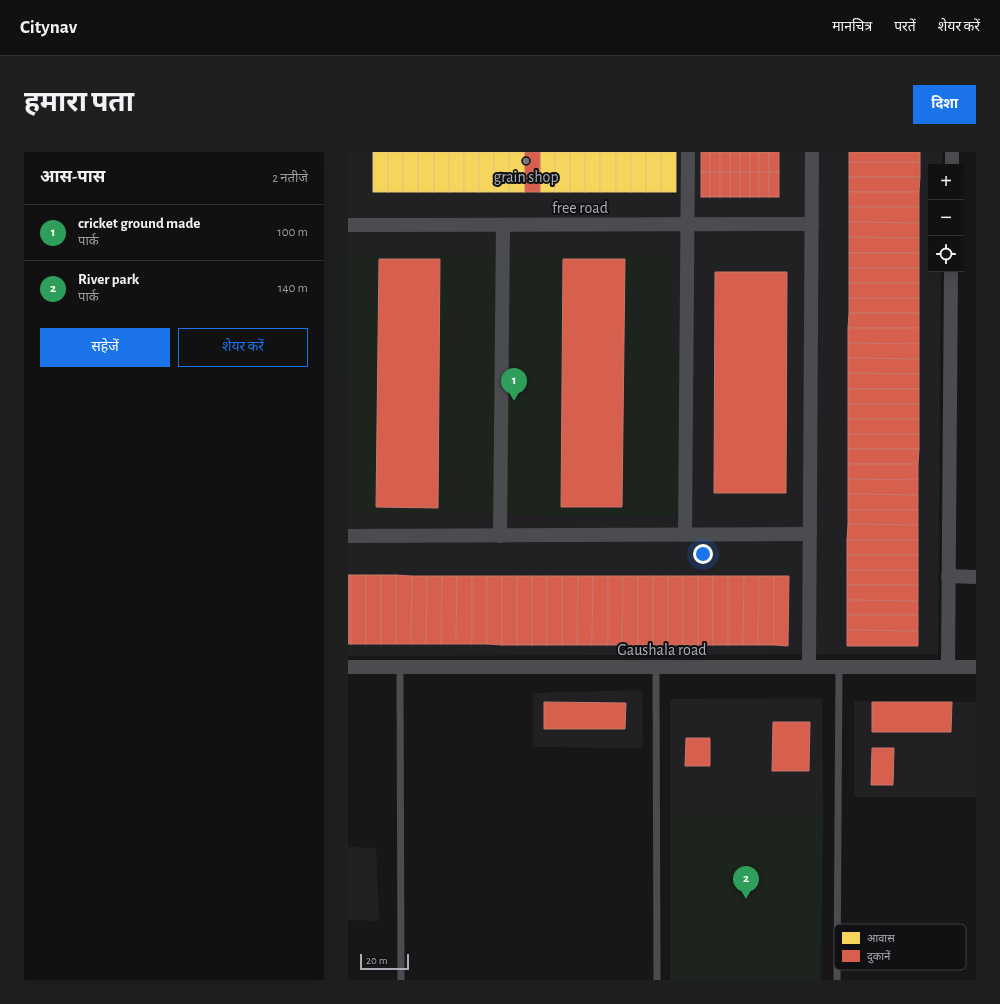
<!DOCTYPE html>
<html lang="hi">
<meta charset="utf-8">
<style>
:root{--surface:#111;--page:#1e1f1f;--text:#f1f3f6;--muted:#9c9d9f;--line:#303131;--accent:#1a73e8}
body{margin:0;font-family:"Alegreya Sans","Noto Sans Devanagari",sans-serif;background:var(--page);color:var(--text)}
.controls{position:absolute;right:12px;top:12px;display:grid;overflow:hidden;border-radius:0px;box-shadow:0 4px 16px #0002}
.controls button{width:36px;height:36px;display:grid;place-items:center;padding:0;border:0;border-bottom:1px solid var(--line);background:var(--surface);color:var(--text);font:20px sans-serif}
.scale{position:absolute;left:12px;bottom:10px;width:49px;box-sizing:border-box;padding-left:4px;border:2px solid #a8adb8;border-top:0;font-size:11px;line-height:14px;white-space:nowrap;color:#a8adb8;-webkit-text-stroke:3px #111113;paint-order:stroke}
.you{position:absolute;left:355px;top:402px;width:14px;height:14px;margin:-10px;border:3px solid #fff;border-radius:50%;background:#1a73e8;box-shadow:0 0 0 6px #1a73e833}
.badge{display:grid;place-items:center;width:26px;height:26px;border-radius:50%;background:var(--accent);color:#fff;font-size:13px;font-weight:700}
.pin{position:absolute;translate:-50% -33px;filter:drop-shadow(0 1px 2px #0008)}
.pin::after{content:'';position:absolute;top:21px;width:14px;height:12px;background:inherit;clip-path:polygon(0 0,100% 0,50% 100%)}
.list{margin:0;padding:0;list-style:none}
h2{display:flex;justify-content:space-between;align-items:center;height:52px;margin:0;padding:0 16px;font-size:17px}
h2 small{font-size:13px;font-weight:400;color:var(--muted)}
.list li{display:grid;grid-template-columns:26px 1fr auto;gap:12px;align-items:center;box-sizing:border-box;height:56px;padding:0 16px;border-top:1px solid var(--line)}
.list b{display:block;font-size:15px;white-space:nowrap}
.list p{margin:0;font-size:13px;white-space:nowrap;color:var(--muted)}
.list em{font-size:13px;font-style:normal;color:var(--muted)}
.actions{display:flex;gap:8px;padding:12px 16px}
.actions a{flex:1;padding:9px 0;border:1px solid var(--accent);border-radius:0px;text-align:center;font-size:14px;color:var(--accent)}
.actions .main{background:var(--accent);color:#fff}
.icon{flex:none;width:22px;height:22px;fill:none;stroke:currentColor;stroke-width:2;stroke-linecap:round;stroke-linejoin:round}
.map{position:relative;flex:none;width:628px;height:828px;overflow:hidden;border-radius:0px}
header{display:flex;align-items:center;gap:24px;box-sizing:border-box;height:56px;padding:0 20px;background:var(--surface);border-bottom:1px solid var(--line)}
header strong{font-size:19px}
nav{display:flex;gap:22px;margin-inline-start:auto;font-size:14px}
.intro{display:flex;align-items:center;justify-content:space-between;box-sizing:border-box;height:96px;padding:0 24px}
h1{margin:0;font-size:28px}
.button{padding:10px 18px;border-radius:0px;background:var(--accent);color:#fff;font-size:14px;font-weight:700}
main{display:flex;gap:24px;padding:0 24px}
aside{flex:1;background:var(--surface);border-radius:0px;box-shadow:0 4px 16px #0002}
.map>svg:first-child{display:block}
.built{fill:#212123}
.green{fill:#1d241e}
.homes{fill:#f6d55c;stroke:#dfc978}
.shops{fill:#d6604d;stroke:#c8776d}
.lines{fill:none;stroke-linecap:round;stroke-linejoin:round}
.service{stroke:#4b4c50;stroke-width:7}
.minor{stroke:#4b4c50;stroke-width:14}
.poi-dot{fill:#757880;stroke:#111113;stroke-width:1.5}
.labels{text-anchor:middle;dominant-baseline:central;stroke-width:4;stroke-linejoin:round;paint-order:stroke}
.poi-label{font-size:16px;fill:#a8adb8;stroke:#111113}
.street-label{font-size:16px;fill:#a8adb8;stroke:#111113}
.key{fill:#111113;stroke:#3e4045;stroke-width:1}
.key-label{font-size:11px;fill:#a8adb8}
</style>
<header>
<strong>Citynav</strong>
<nav><a>मानचित्र</a><a>परतें</a><a>शेयर करें</a></nav>
</header>
<div class="intro"><h1>हमारा पता</h1><a class="button">दिशा</a></div>
<main>
<aside>
<h2>आस-पास<small>2 नतीजे</small></h2>
<ul class="list">
<li><span class="badge" style="background:#2e9e5b">1</span><div><b>cricket ground made</b><p>पार्क</p></div><em>100 m</em></li>
<li><span class="badge" style="background:#2e9e5b">2</span><div><b>River park</b><p>पार्क</p></div><em>140 m</em></li>
</ul>
<div class="actions"><a class="main">सहेजें</a><a>शेयर करें</a></div>
</aside>
<div class="map">
<svg width="628" height="828" viewBox="0 0 628 828">
<rect width="100%" height="100%" fill="#171717"/>
<g class="built">
<path d="M0 0H595L594 15H583V117H593L590 502 0 504Z"/>
<path d="M294 538 295 596 185 595V541Z"/>
<path d="M474 546 475 665H322V547Z"/>
<path d="M506 549 628 550V645H506Z"/>
<path d="M0 695 28 696 31 769 0 768Z"/>
</g>
<g class="green">
<path d="M321 102 337 364 5 361 0 105Z"/>
<path d="M322 665H475L473 828H322Z"/>
</g>
<g class="homes">
<rect x="25" y="0" width="15" height="40"/>
<rect x="40" y="0" width="15" height="40"/>
<rect x="55" y="0" width="15" height="40"/>
<rect x="70" y="0" width="16" height="40"/>
<rect x="86" y="0" width="15" height="40"/>
<rect x="101" y="0" width="15" height="40"/>
<rect x="116" y="0" width="15" height="40"/>
<rect x="131" y="0" width="15" height="40"/>
<rect x="146" y="0" width="15" height="40"/>
<rect x="161" y="0" width="16" height="40"/>
<rect x="192" y="0" width="15" height="40"/>
<rect x="207" y="0" width="15" height="40"/>
<rect x="222" y="0" width="15" height="40"/>
<rect x="237" y="0" width="15" height="40"/>
<rect x="252" y="0" width="16" height="40"/>
<rect x="268" y="0" width="15" height="40"/>
<rect x="283" y="0" width="15" height="40"/>
<rect x="298" y="0" width="15" height="40"/>
<rect x="313" y="0" width="15" height="40"/>
</g>
<g class="shops">
<rect x="177" y="0" width="15" height="40"/>
<rect x="353" y="0" width="9" height="20"/>
<rect x="362" y="0" width="10" height="20"/>
<rect x="372" y="0" width="10" height="20"/>
<rect x="382" y="0" width="10" height="20"/>
<rect x="392" y="0" width="10" height="20"/>
<rect x="402" y="0" width="9" height="20"/>
<rect x="411" y="0" width="10" height="20"/>
<rect x="421" y="0" width="10" height="20"/>
<rect x="501" y="0" width="71" height="10"/>
<rect x="501" y="10" width="71" height="15"/>
<rect x="353" y="20" width="9" height="25"/>
<rect x="362" y="20" width="10" height="25"/>
<rect x="372" y="20" width="10" height="25"/>
<rect x="382" y="20" width="10" height="25"/>
<rect x="392" y="20" width="10" height="25"/>
<rect x="402" y="20" width="9" height="25"/>
<rect x="411" y="20" width="10" height="25"/>
<rect x="421" y="20" width="10" height="25"/>
<path d="M501 25H572L571 40H501Z"/>
<rect x="501" y="40" width="70" height="15"/>
<path d="M501 55H571V71L501 70Z"/>
<path d="M501 70 571 71V86L501 85Z"/>
<path d="M501 85 571 86V101H501Z"/>
<rect x="501" y="101" width="70" height="15"/>
<path d="M31 107H92L90 356 28 355Z"/>
<path d="M215 107H277L274 355H213Z"/>
<rect x="501" y="116" width="70" height="15"/>
<path d="M367 120H439L438 341H366Z"/>
<rect x="501" y="131" width="70" height="15"/>
<rect x="501" y="146" width="70" height="15"/>
<path d="M501 161H571V176H500Z"/>
<path d="M500 176H571V192L500 191Z"/>
<path d="M500 191 571 192V207L500 206Z"/>
<path d="M500 206 571 207V222L500 221Z"/>
<path d="M500 221 571 222V237H500Z"/>
<rect x="500" y="237" width="71" height="15"/>
<rect x="500" y="252" width="71" height="15"/>
<rect x="500" y="267" width="71" height="15"/>
<rect x="500" y="282" width="71" height="15"/>
<path d="M500 297H571L570 312H500Z"/>
<path d="M500 312H570V328L500 327Z"/>
<path d="M500 327 570 328V343L500 342Z"/>
<path d="M500 342 570 343V358H500Z"/>
<path d="M500 358H570V373L500 372Z"/>
<path d="M500 372 570 373V388H499Z"/>
<rect x="499" y="388" width="71" height="15"/>
<rect x="499" y="403" width="71" height="15"/>
<rect x="499" y="418" width="71" height="15"/>
<rect x="0" y="423" width="3" height="69"/>
<rect x="3" y="423" width="15" height="69"/>
<rect x="18" y="423" width="15" height="69"/>
<rect x="33" y="423" width="15" height="69"/>
<path d="M48 423 64 424 63 492H48Z"/>
<path d="M64 424H79L78 492H63Z"/>
<path d="M79 424H94L93 492H78Z"/>
<path d="M94 424H109L108 492H93Z"/>
<path d="M109 424H124V492H108Z"/>
<rect x="124" y="424" width="15" height="68"/>
<path d="M139 424H154V493L139 492Z"/>
<rect x="154" y="424" width="15" height="69"/>
<rect x="169" y="424" width="15" height="69"/>
<rect x="184" y="424" width="15" height="69"/>
<rect x="199" y="424" width="15" height="69"/>
<path d="M214 424H230L229 493H214Z"/>
<path d="M230 424H245L244 493H229Z"/>
<path d="M245 424H260V493H244Z"/>
<path d="M260 424H275L274 493H260Z"/>
<path d="M275 424H290V493H274Z"/>
<rect x="290" y="424" width="15" height="69"/>
<rect x="305" y="424" width="15" height="69"/>
<rect x="320" y="424" width="15" height="69"/>
<rect x="335" y="424" width="15" height="69"/>
<rect x="350" y="424" width="15" height="69"/>
<rect x="365" y="424" width="15" height="69"/>
<path d="M380 424H396L395 493H380Z"/>
<path d="M396 424H411L410 493H395Z"/>
<path d="M411 424H426V493H410Z"/>
<path d="M426 424H441L440 494 426 493Z"/>
<path d="M499 433H570V449L499 448Z"/>
<path d="M499 448 570 449V463H499Z"/>
<path d="M499 463H570V479L499 478Z"/>
<path d="M499 478 570 479V494H499Z"/>
<path d="M196 550 278 551 277 577H196Z"/>
<path d="M524 550H604L603 580H524Z"/>
<path d="M425 570H462L461 619H424Z"/>
<path d="M338 586H362V614H337Z"/>
<path d="M524 596H546L545 633H523Z"/>
</g>
<g class="lines">
<g class="service">
<path d="M52 515 53 828"/>
<path d="M308 515 309 828"/>
<path d="M489 828 491 515"/>
</g>
<g class="minor">
<path d="M604 15V0"/>
<path d="M0 73 464 72"/>
<path d="M337 383 340 0"/>
<path d="M0 384 462 382"/>
<path d="M152 384 155 73"/>
<path d="M600 424 628 425"/>
<path d="M0 515H628"/>
<path d="M461 515 464 0"/>
<path d="M600 515 603 117"/>
</g>
</g>
<circle class="poi-dot" cx="178" cy="9" r="4"/>
<g class="labels">
<g class="poi-label">
<text x="178" y="25">grain shop</text>
</g>
<g class="street-label">
<text x="232" y="56">free road</text>
<text x="314" y="498">Gaushala road</text>
</g>
</g>
<rect x="486" y="772" width="132" height="46" rx="6" class="key"/>
<rect x="494" y="780" width="18" height="12" fill="#f6d55c"/>
<rect x="494" y="798" width="18" height="12" fill="#d6604d"/>
<g class="key-label">
<text x="519" y="790">आवास</text>
<text x="519" y="808">दुकानें</text>
</g>
</svg>
<div class="controls">
<button>+</button>
<button>−</button>
<button><svg class="icon" aria-label="locate" viewBox="0 0 24 24"><circle cx="12" cy="12" r="6"/><path d="M12 2v4M12 18v4M2 12h4M18 12h4"/></svg></button>
</div>
<div class="scale">20 m</div>
<div class="you"></div>
<div class="pin badge" style="left:166px;top:249px;background:#2e9e5b">1</div>
<div class="pin badge" style="left:398px;top:747px;background:#2e9e5b">2</div>
</div>
</main>
